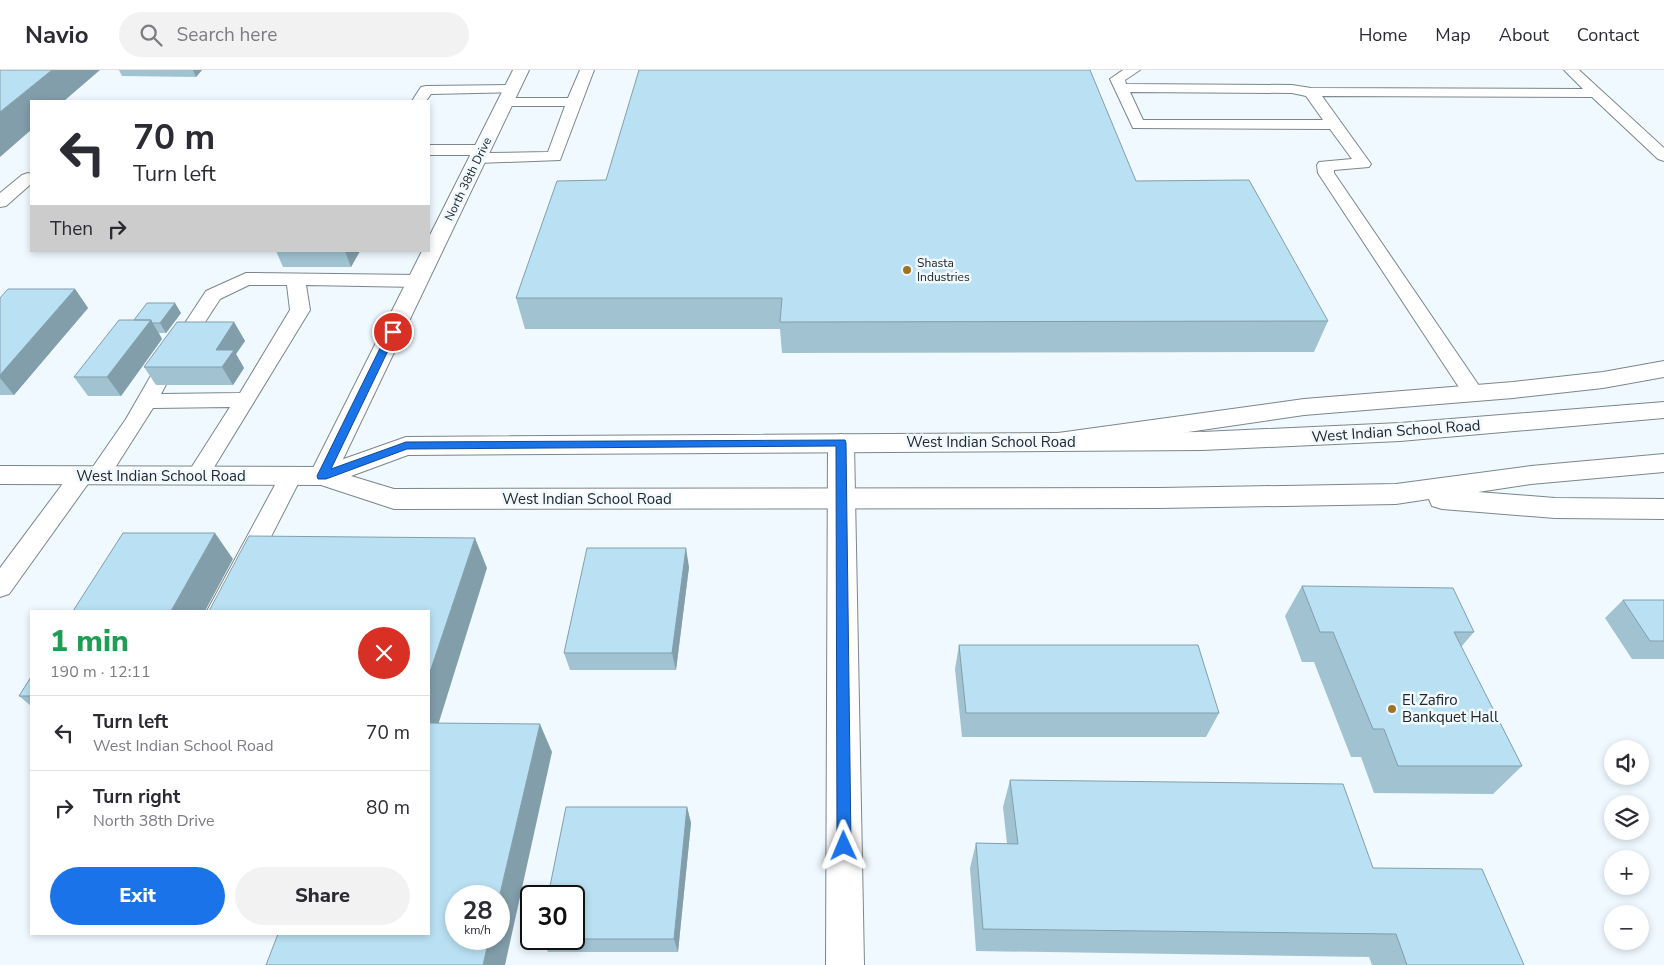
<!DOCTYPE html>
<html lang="en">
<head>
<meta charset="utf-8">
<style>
	:root { --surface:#fff; --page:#f2f2f3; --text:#2b2b33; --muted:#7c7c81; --line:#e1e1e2; --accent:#1a73e8 }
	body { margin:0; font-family:"Nunito Sans",sans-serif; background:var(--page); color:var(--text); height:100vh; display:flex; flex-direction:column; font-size:19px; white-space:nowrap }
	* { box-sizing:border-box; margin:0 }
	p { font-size:16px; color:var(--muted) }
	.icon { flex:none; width:28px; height:28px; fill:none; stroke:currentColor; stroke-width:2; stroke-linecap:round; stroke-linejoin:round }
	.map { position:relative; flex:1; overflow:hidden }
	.drawer { position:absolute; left:30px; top:540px; width:400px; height:325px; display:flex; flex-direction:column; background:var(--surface); border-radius:0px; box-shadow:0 2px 8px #0003 }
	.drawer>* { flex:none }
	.guide { position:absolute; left:30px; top:30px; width:400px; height:152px; border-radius:0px; box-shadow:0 2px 8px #0003; background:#fff; color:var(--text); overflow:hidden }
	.controls { position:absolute; left:1604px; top:670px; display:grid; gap:10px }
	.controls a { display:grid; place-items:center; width:45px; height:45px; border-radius:50%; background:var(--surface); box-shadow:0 2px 8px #0003; font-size:25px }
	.speed { position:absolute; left:445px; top:815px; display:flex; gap:10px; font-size:25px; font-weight:700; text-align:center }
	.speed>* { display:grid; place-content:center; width:65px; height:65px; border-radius:50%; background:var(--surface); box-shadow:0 2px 8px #0003; line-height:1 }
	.speed small { font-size:12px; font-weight:400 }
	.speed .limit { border:2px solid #111; border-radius:8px; background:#fff; color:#111 }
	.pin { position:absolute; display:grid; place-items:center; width:42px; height:42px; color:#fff; margin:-21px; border:2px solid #fff; border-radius:50%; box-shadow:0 1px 5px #0007 }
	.me { position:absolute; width:55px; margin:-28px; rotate:359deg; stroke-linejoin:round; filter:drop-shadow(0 0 4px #0008) }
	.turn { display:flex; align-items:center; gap:18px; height:105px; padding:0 20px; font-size:22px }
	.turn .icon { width:65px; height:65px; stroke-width:2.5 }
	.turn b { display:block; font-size:35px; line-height:42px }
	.then { display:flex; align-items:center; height:48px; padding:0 20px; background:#0003; gap:10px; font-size:19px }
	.round { display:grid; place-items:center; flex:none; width:52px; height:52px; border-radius:26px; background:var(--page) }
	.overview { display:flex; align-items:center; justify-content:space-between; height:85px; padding:0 20px }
	h1 { font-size:30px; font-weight:800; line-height:38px; color:#1e9e55 }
	.primary-button { display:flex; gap:10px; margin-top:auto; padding:10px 20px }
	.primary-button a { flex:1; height:58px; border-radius:30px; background:var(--accent); color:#fff; font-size:20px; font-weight:800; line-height:58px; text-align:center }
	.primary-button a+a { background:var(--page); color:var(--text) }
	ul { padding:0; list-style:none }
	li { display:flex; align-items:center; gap:15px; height:75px; padding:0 20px; border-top:1px solid var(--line) }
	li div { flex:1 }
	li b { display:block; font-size:19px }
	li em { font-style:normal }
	header { display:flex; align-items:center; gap:30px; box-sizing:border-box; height:70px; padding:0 25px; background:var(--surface); border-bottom:1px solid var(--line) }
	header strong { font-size:24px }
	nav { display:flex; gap:28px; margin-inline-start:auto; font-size:18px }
	.search { width:350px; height:45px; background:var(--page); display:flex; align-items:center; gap:12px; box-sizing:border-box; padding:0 18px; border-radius:28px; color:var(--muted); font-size:19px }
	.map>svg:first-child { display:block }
</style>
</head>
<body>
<header>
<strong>Navio</strong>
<div class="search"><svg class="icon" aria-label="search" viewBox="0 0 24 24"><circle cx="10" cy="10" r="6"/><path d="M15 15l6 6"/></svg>Search here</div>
<nav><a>Home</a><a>Map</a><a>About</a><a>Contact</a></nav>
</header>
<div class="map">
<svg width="1664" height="895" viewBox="0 0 1664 895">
	<rect width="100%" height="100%" fill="#eff9ff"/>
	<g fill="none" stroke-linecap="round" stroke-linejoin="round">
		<defs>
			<path id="service" d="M580 0H594L560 90 478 93 472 91 470 88 472 85H429V75H482L488 77 490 80 488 83 548 82 565 36H505L500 35 498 32 500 29 505 28H568Z
				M1123 0H1140L1125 10 1126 14 1292 15 1311 18 1583 19 1564 0H1579L1664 78V91L1658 89 1592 27 1322 26 1371 94 1369 97 1334 100V103L1484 323 1480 328 1473 330 1466 328 1318 103 1317 95 1319 92 1352 89 1330 59 1133 58 1110 9ZM1130 22 1292 23 1306 26 1323 50H1143Z
				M512 15 517 16 519 19 517 22 431 24 426 31H412L421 17 426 16Z
				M28 103 31 104V114L6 136 0 137V123L22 105Z
				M246 203 418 205 425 207 427 211 425 215 418 217 306 215 310 240 205 412 197 414 189 412 186 406 230 337 153 338 106 412 98 414 90 411 9 524 0 527V498L73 400 81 398 90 401 126 349 153 302 160 300 167 302 170 307 161 324 240 323 290 240 287 215H249L220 229 185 283 178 285 171 283 168 279 206 221Z
				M291 398 299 400 302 406 233 541H207L283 400Z"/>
			<path id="minor" d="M513 0H529L335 406 331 413 322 415 313 413 309 406 422 181H429V167Z
				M841 364 850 367 854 373 864 895H826L828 373 832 367Z"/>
			<path id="secondary" d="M1664 332V348L1400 371 1202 380 408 385 351 406 394 419 1160 418 1396 414 1531 396 1664 384V402L1531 414 1478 422 1555 428 1664 429V449L1555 448 1442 439 1432 436 1429 429 1396 434 1160 438 394 439 321 415 0 414V396L321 397 406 367 1202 362 1400 353Z"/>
			<path id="trunk" d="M1664 291V307L1603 318 1513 328 1304 345 1058 381 1049 378 1045 372 1049 366 1058 363 1304 329 1513 312 1603 302Z"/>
		</defs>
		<!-- service casing -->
		<use href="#service" stroke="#7c868a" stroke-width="2"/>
		<!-- minor casing -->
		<use href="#minor" stroke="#7c868a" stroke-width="2"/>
		<!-- secondary casing -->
		<use href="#secondary" stroke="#7c868a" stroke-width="2"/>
		<!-- trunk casing -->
		<use href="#trunk" stroke="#7c868a" stroke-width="2"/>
		<!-- service -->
		<use href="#service" fill="#fff" fill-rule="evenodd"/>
		<!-- minor -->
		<use href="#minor" fill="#fff" fill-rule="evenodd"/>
		<!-- secondary -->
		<use href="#secondary" fill="#fff" fill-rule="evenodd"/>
		<!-- trunk -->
		<use href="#trunk" fill="#fff" fill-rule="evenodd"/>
	</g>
	<!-- wall -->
	<path fill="#a0c2d1" d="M119 0H202L196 7 122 6Z
		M1136 111 1328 251 1314 282 782 283 780 259H525L516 228Z
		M276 181H360L351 197H283Z
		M75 219 88 238 14 325H0V228Z
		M181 243 166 263H159L162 269 121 326H88L74 307 134 250Z
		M234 252 245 271 236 284 244 298 233 315H156L144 297Z
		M689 497 676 600H570L564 583Z
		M1302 516 1474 562 1461 577 1522 696 1493 724 1374 723 1361 687H1351L1314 592H1302L1285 546Z
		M1623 530H1664V589H1632L1605 548Z
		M959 575 1219 643 1206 667H962L955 599Z
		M31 607V636L19 626Z
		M1010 710 1373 798 1524 895H1372L1369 887 976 881 970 798 976 773 1007 774 1003 737Z
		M687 737 691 753 678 882H548L540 869Z"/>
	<!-- shaded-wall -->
	<path fill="#829eaa" d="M52 0H100L64 31H31V60L0 87V42Z
		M193 0H202L196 7Z
		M345 181H360L351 197Z
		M75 219 88 238 14 325 0 308V305Z
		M175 233 181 243 166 263 160 253Z
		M151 250 162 269 121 326 107 307Z
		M234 252 245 271 236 284 244 298 233 315 222 297 216 280Z
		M215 463 233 489 205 541H171Z
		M475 468 487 498 430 681 429 679V605Z
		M686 478 689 497 676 600 672 583Z
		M540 654 552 682 505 895H483L489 869H499V828Z
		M687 737 691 753 678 882 674 869Z"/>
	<!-- building -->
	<path fill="#bae1f3" stroke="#829eaa" d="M0 0H52L0 42Z
		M639 0H1090L1136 111 1249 110 1328 251 780 252 782 228H516L557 111 606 110Z
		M8 219H75L0 305V228Z
		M147 233H175L160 253H152L151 250H134Z
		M119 250H151L107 307H74Z
		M177 252H234L216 280H234L222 297H144Z
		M123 463H215L171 541H73Z
		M249 466 475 468 429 605V541H209Z
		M587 478H686L672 583H564Z
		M1302 516 1453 518 1474 562H1454L1522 696H1398L1384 659H1373L1333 562H1320Z
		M1623 530H1664V571H1650Z
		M959 575H1198L1219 643H966Z
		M31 607V626H19Z
		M429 653 540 654 499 828V826H456V869H489L483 895H266L278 864H429Z
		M1010 710 1343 714 1373 798 1482 799 1524 895H1407L1396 864 983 859 976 773 1018 774Z
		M566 737H687L674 869H540H574V826H548Z"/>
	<!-- route -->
	<path fill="#1a73e8" stroke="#114b97" d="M393 259 397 262 331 399 406 372 845 370 846 373 851 776 849 781 844 783 839 781 837 776 836 376 407 379 326 409H318L317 406 388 262Z"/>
	<!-- markers -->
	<g fill="#9f7323" stroke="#eff9ff" stroke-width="2">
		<circle cx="907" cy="200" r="5"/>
		<circle cx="1392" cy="639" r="5"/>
	</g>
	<g text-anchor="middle" stroke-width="5" stroke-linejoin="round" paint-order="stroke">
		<!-- far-street labels -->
		<g font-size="12" fill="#232729" stroke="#eff9ff">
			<text transform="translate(468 109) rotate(-64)" y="4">North 38th Drive</text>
		</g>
		<!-- far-poi labels -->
		<g font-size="12" fill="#232729" stroke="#eff9ff" text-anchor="start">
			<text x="917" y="197">Shasta<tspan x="917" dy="14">Industries</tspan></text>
		</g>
		<!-- street labels -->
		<g font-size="15" fill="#232729" stroke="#eff9ff">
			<text transform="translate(1396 361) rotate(-4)" y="5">West Indian School Road</text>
			<text x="991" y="377">West Indian School Road</text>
			<text x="161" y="411">West Indian School Road</text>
			<text x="587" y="434">West Indian School Road</text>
		</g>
		<!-- poi labels -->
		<g font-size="15" fill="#232729" stroke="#eff9ff" text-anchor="start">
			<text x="1402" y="635">El Zafiro<tspan x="1402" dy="17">Bankquet Hall</tspan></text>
		</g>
	</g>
</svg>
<div class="controls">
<a><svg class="icon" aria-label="sound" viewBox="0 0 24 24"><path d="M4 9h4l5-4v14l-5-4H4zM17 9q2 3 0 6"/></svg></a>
<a><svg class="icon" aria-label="layers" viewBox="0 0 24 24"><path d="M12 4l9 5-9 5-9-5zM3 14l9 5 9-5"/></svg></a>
<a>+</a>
<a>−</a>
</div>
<div class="speed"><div>28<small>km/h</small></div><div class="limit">30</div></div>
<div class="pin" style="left:393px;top:262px;background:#d93025"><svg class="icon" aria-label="arrive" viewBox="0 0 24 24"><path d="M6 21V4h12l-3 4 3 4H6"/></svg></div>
<svg class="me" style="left:844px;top:776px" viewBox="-20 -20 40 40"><path d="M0-17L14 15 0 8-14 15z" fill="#1a73e8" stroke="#fff" stroke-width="4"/></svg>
<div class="guide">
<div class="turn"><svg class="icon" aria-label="left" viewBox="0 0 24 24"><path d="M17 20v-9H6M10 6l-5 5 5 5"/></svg><div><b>70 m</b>Turn left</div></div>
<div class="then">Then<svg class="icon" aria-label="right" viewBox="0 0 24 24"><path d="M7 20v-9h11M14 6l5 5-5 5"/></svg></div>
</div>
<section class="drawer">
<div class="overview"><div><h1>1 min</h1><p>190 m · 12:11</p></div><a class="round" style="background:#d93025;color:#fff"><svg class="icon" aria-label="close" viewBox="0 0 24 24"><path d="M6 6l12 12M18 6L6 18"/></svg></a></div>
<ul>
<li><svg class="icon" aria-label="left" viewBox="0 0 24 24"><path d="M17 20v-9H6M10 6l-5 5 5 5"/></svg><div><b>Turn left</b><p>West Indian School Road</p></div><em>70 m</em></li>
<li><svg class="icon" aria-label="right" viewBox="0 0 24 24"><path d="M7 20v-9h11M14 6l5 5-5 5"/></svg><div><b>Turn right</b><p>North 38th Drive</p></div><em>80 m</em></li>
</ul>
<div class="primary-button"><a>Exit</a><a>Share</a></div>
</section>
</div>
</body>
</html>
